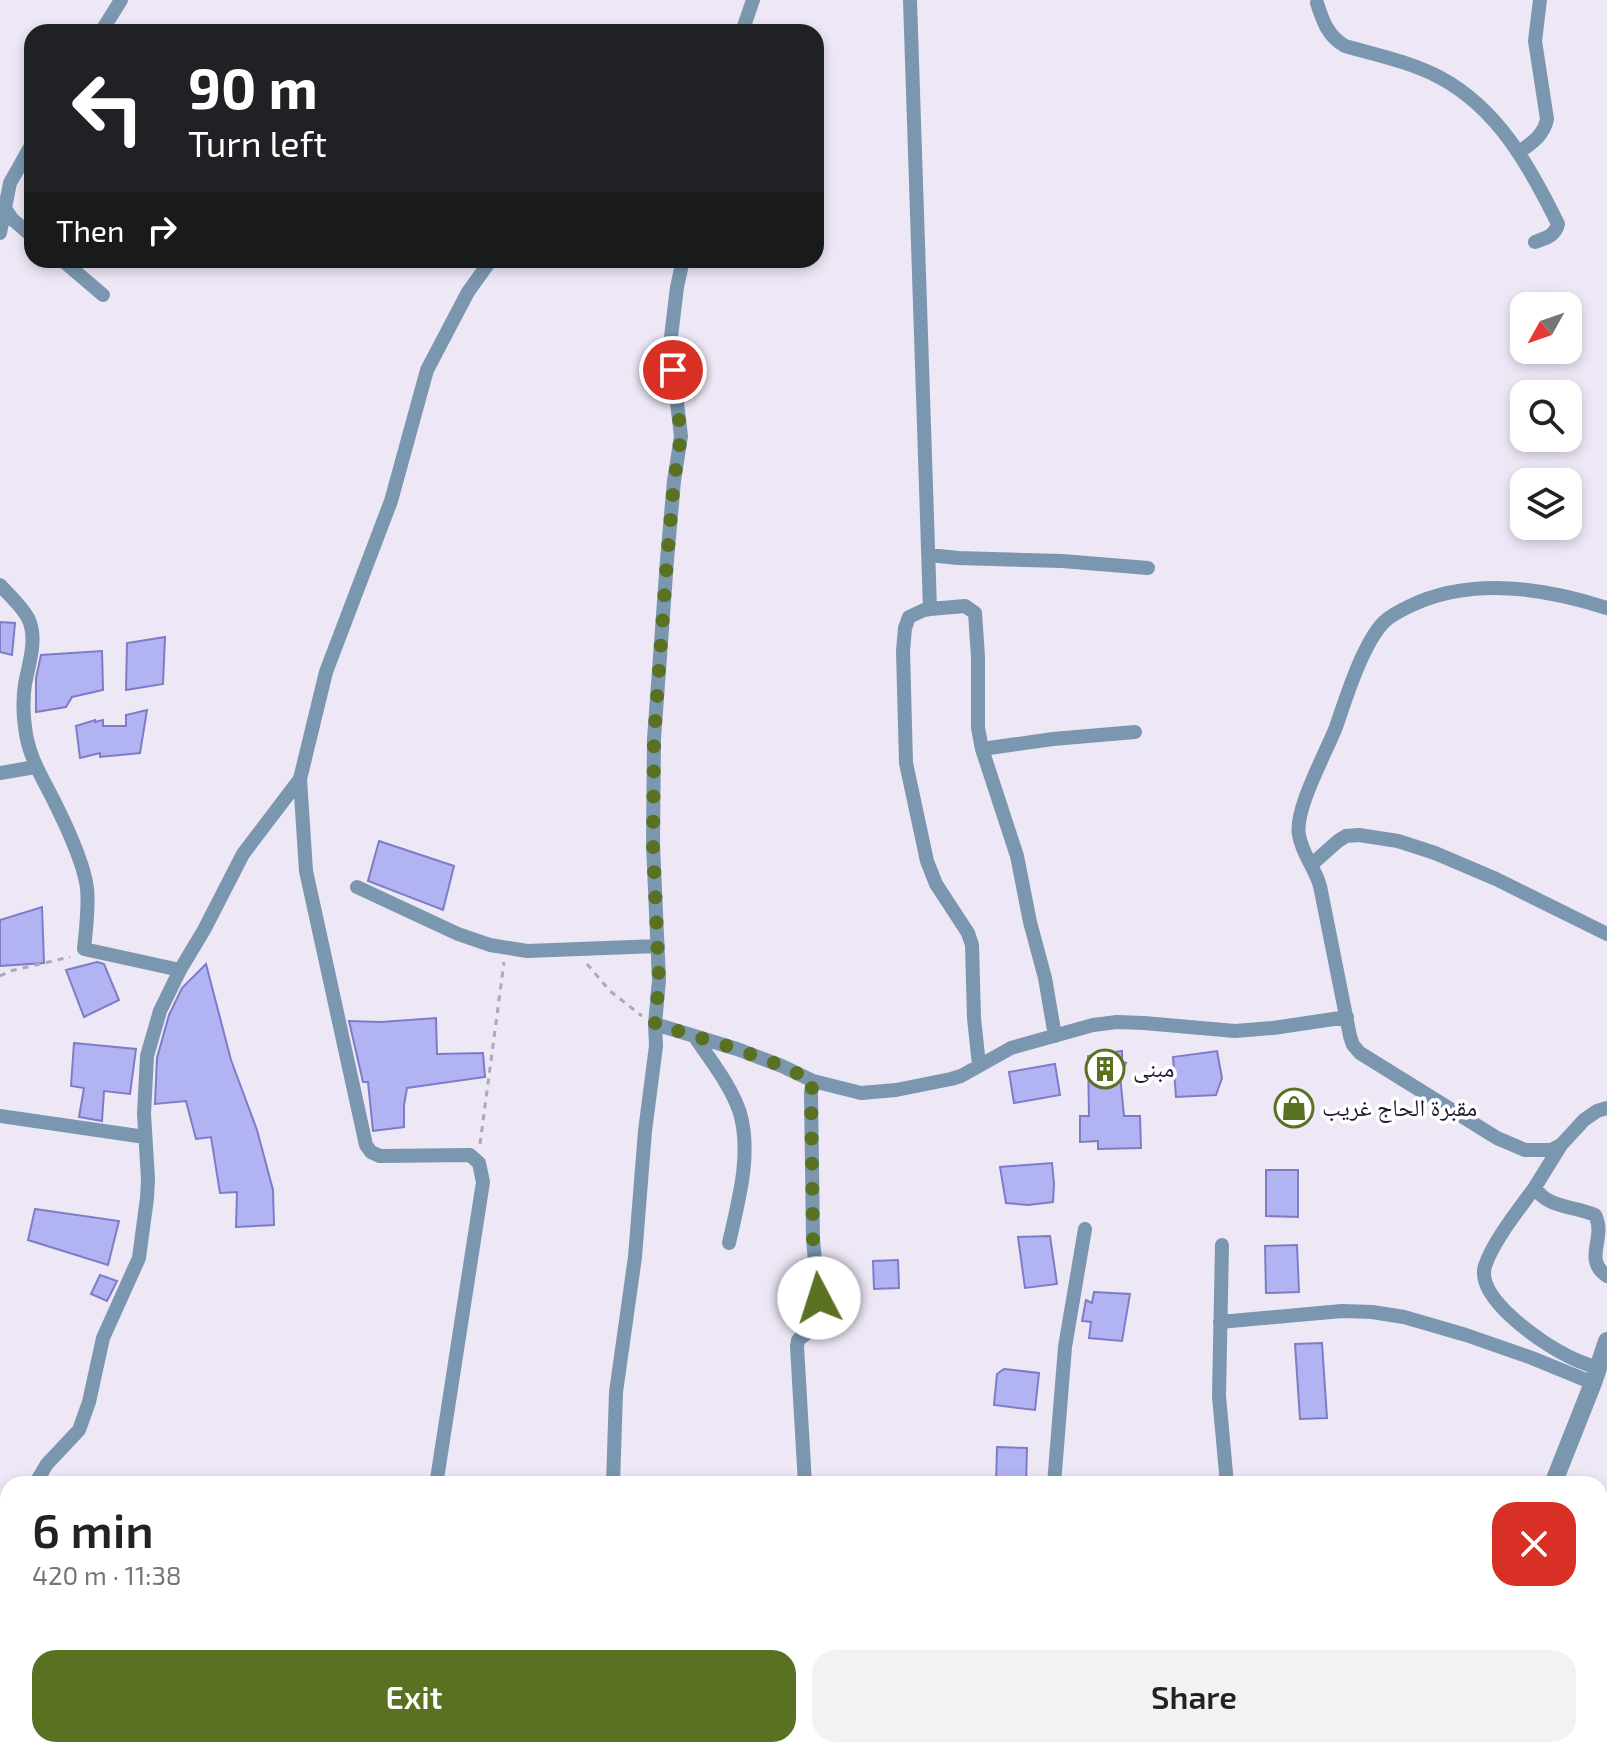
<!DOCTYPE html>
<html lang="en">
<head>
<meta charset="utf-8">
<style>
	:root { --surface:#fff; --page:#f2f2f2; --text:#222; --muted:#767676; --accent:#5a7121 }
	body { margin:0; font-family:"Exo 2","Noto Naskh Arabic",sans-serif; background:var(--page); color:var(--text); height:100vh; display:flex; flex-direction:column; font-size:30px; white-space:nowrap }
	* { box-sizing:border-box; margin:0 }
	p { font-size:26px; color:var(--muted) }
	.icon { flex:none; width:44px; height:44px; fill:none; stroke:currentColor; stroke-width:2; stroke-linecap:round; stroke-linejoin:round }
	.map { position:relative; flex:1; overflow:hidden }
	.sheet { position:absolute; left:0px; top:1476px; width:1608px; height:282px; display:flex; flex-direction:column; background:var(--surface); border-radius:24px 24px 0 0; box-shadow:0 4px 12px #0003 }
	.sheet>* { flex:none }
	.hud { position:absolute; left:24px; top:24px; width:800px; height:244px; border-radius:24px; box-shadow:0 4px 12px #0003; background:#202124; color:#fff; overflow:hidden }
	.needle { width:52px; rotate:230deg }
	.buttons { position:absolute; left:1510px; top:292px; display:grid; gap:16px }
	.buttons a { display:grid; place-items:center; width:72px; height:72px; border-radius:16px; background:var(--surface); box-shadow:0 4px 12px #0003; font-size:40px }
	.pin { position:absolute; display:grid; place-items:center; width:68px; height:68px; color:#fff; margin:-34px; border:4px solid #fff; border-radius:50%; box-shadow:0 2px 8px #0007 }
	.me { position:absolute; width:88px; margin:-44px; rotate:355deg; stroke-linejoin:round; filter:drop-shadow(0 0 6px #0008) }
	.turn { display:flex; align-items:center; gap:28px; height:168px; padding:0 32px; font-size:36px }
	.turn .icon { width:104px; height:104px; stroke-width:2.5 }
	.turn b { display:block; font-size:56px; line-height:68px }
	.then { display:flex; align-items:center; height:76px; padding:0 32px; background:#0003; gap:16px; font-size:30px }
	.round { display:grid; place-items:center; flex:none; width:84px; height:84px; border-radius:24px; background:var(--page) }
	.headline { display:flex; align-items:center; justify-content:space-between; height:136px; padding:0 32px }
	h1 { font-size:48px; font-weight:600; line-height:60px }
	.primary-button { display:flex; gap:16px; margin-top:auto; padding:16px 32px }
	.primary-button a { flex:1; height:92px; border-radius:24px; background:var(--accent); color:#fff; font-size:32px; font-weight:600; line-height:92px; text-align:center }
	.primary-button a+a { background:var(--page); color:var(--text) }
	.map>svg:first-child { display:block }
</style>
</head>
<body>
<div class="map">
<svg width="1607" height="1757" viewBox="0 0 1607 1757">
	<rect width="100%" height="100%" fill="#ede7f6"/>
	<!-- building -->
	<path fill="#b2b3f2" stroke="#7e7cc5" stroke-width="2" d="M0 622 15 623 12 655 0 652Z
		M165 637 163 684 126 690 127 643Z
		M102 651 103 690 72 697 66 707 36 712V678L41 655Z
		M147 710 140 753 100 757V753L80 758 76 726 95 720V722L103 720V726H126V715Z
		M379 841 454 866 443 910 368 881Z
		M42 907 44 963 0 966V920Z
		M97 962 104 964 119 1000 84 1017 66 970Z
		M206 964 231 1060 257 1130 273 1190 274 1225 236 1227 237 1192 220 1193 211 1137 196 1139 186 1101 155 1104 157 1058 169 1015 182 988Z
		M436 1018 437 1054 483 1053 485 1077 407 1088 404 1105V1127L373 1131 368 1082H363L349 1021 381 1022Z
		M74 1043 136 1049 130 1094 104 1091 102 1121 79 1117 84 1088 71 1086Z
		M1122 1051V1062L1126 1063 1120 1075 1124 1116H1140L1141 1148 1098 1149V1141L1080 1142V1116H1089L1088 1056Z
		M1217 1051 1222 1078 1216 1095 1176 1097 1173 1057Z
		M1055 1064 1060 1095 1014 1103 1009 1072Z
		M1052 1163 1054 1184 1053 1202 1028 1205 1006 1203 1000 1167Z
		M1266 1170H1298V1217L1266 1216Z
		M35 1209 119 1221 108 1265 28 1240Z
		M1050 1236 1057 1284 1025 1288 1018 1237Z
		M1297 1245 1299 1292 1266 1293 1265 1246Z
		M898 1260 899 1288 874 1289 873 1261Z
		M100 1275 117 1281 107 1301 91 1294Z
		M1094 1292 1130 1294 1122 1341 1089 1338 1091 1322 1082 1321 1086 1300 1092 1303Z
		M1322 1343 1327 1418 1300 1419 1295 1344Z
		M1004 1369 1039 1373 1035 1410 994 1405 997 1374Z
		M997 1447 1027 1448 1026 1484H996Z"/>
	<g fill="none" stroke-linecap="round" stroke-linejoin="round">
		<!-- path -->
		<path stroke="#afa7ba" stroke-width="3" stroke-dasharray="6 6" stroke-linecap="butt" d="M587 964 610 991 642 1016
			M0 976 10 971 70 957
			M480 1144 504 962
			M0 1658 8 1654
			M1487 1750 1498 1757"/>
		<!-- minor -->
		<path stroke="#7a97af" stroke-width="14" d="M910 0 930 609 924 610 909 617 905 628 903 651 906 763 927 861 936 884 968 933 972 945 974 1018 979 1065
			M1317 3C1323 22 1328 36 1345 46 1377 55 1410 62 1439 77 1498 108 1530 167 1558 224 1555 236 1546 238 1535 242
			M101 32 121 0
			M742 32 753 0
			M1519 152C1532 143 1544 135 1547 119L1535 41 1540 0
			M4 207 12 219 32 236
			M0 233 10 183 32 144
			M62 260 103 295
			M929 555 958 558 1062 561 1148 568
			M0 585C9 595 21 605 28 618 38 638 29 663 25 684 23 698 23 713 25 727 28 756 42 777 54 801 65 823 84 864 87 888 89 908 86 929 84 949L180 970 204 930 243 854 300 779
			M1607 608C1545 588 1472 576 1410 606 1402 610 1391 615 1384 622 1363 643 1346 698 1336 727 1326 753 1294 810 1299 835 1302 854 1315 868 1320 886L1350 1036 1353 1045 1360 1053 1497 1138 1525 1150H1551L1561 1145 1584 1120 1597 1111 1607 1108
			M930 609 965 606 975 613 978 657V728L982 749 1017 856 1030 922 1045 978 1055 1036
			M982 749 1053 739 1135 732
			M0 773 35 767
			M1311 865 1338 841 1346 836 1359 835 1398 841 1435 853 1496 879 1607 934
			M357 887 458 934 490 945 527 951 658 946
			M655 1024 737 1049 782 1066 813 1081 861 1093 896 1090 951 1079 961 1076 1011 1048 1093 1025 1117 1022 1144 1023 1235 1031 1273 1028 1347 1017
			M695 1037C710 1060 731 1085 740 1113 752 1155 738 1202 729 1243
			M0 1116 145 1137
			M1561 1145 1535 1187C1545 1208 1576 1206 1595 1215 1607 1238 1582 1259 1607 1276
			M1535 1187C1520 1208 1493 1241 1485 1266 1475 1297 1540 1342 1564 1354 1574 1360 1587 1364 1598 1369
			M1222 1245 1219 1396 1227 1484
			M1220 1322 1342 1311 1372 1312 1404 1317 1466 1335 1532 1358 1593 1383
			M35 1484 47 1464 79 1430 89 1402 103 1338 139 1258 147 1198 148 1179 144 1114 147 1056 160 1011 180 970
			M439 1484 437 1479 483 1182 479 1163 470 1155 380 1156 371 1152 366 1145 306 871 300 779 326 672 391 501 427 370 468 292 491 260
			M613 1484 616 1392 635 1257 645 1131 656 1046 655 1024 659 980 653 845 654 739 667 560 674 481 681 436 670 345 677 287 683 260
			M805 1484 797 1346 798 1340 817 1325 819 1307 813 1239 811 1093 813 1081
			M1054 1484 1065 1347 1085 1229
			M1600 1506 1607 1509
			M1601 1669 1607 1652
			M1224 1750V1757
			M1307 1750V1757
			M594 1757 597 1750"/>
		<!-- tertiary -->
		<path stroke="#7a97af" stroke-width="18" d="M1553 1484 1593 1383 1607 1341
			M615 1757 630 1750"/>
	</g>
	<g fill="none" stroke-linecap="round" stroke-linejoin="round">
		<!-- route -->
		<path stroke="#5a7121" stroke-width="14" stroke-dasharray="0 25.2" d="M673 370 681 436 674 481 667 560 654 739 653 845 659 980 655 1024 737 1049 782 1066 813 1081 811 1093 813 1239 819 1298"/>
	</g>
	<!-- icons -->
	<defs>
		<symbol id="building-ring" viewBox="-11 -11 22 22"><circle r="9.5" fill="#fff" stroke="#5a7121" stroke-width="1.5"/><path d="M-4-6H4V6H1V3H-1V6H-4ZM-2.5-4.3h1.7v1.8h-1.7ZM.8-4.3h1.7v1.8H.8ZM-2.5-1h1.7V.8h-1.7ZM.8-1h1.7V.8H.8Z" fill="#5a7121"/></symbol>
		<symbol id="shop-ring" viewBox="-11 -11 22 22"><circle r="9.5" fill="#fff" stroke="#5a7121" stroke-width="1.5"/><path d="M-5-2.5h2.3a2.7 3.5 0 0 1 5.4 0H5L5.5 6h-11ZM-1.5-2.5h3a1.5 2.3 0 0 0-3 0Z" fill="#5a7121"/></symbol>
	</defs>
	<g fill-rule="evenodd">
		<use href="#building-ring" x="1083" y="1047" width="44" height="44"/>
		<use href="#shop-ring" x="1272" y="1086" width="44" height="44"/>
	</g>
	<g text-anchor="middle" stroke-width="7" stroke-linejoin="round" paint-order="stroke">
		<!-- poi labels -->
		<g font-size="24" fill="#251834" stroke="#fff" text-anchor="start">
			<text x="1133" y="1077">مبنى</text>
			<text x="1322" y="1116">مقبرة الحاج غريب</text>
		</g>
	</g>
</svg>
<div class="buttons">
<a><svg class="needle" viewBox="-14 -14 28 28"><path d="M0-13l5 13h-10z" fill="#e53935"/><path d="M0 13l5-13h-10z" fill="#767676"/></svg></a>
<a><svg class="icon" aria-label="search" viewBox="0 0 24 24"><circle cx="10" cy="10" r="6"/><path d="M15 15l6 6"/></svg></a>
<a><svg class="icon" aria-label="layers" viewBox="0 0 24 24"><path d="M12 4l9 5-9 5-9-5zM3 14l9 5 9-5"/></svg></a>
</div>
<div class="pin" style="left:673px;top:370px;background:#d93025"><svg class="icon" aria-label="arrive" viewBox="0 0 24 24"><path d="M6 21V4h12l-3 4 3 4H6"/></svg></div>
<svg class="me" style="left:819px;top:1298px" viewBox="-20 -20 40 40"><circle r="19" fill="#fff"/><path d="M0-13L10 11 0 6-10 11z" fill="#5a7121"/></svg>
<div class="hud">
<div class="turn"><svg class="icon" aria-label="left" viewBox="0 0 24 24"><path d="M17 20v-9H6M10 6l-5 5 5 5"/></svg><div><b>90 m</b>Turn left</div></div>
<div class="then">Then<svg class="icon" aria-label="right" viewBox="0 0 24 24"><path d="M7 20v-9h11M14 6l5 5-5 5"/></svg></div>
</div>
<section class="sheet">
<div class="headline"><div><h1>6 min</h1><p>420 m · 11:38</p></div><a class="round" style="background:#d93025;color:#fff"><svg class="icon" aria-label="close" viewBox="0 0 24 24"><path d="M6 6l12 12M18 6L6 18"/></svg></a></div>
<div class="primary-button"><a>Exit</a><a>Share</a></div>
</section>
</div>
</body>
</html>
